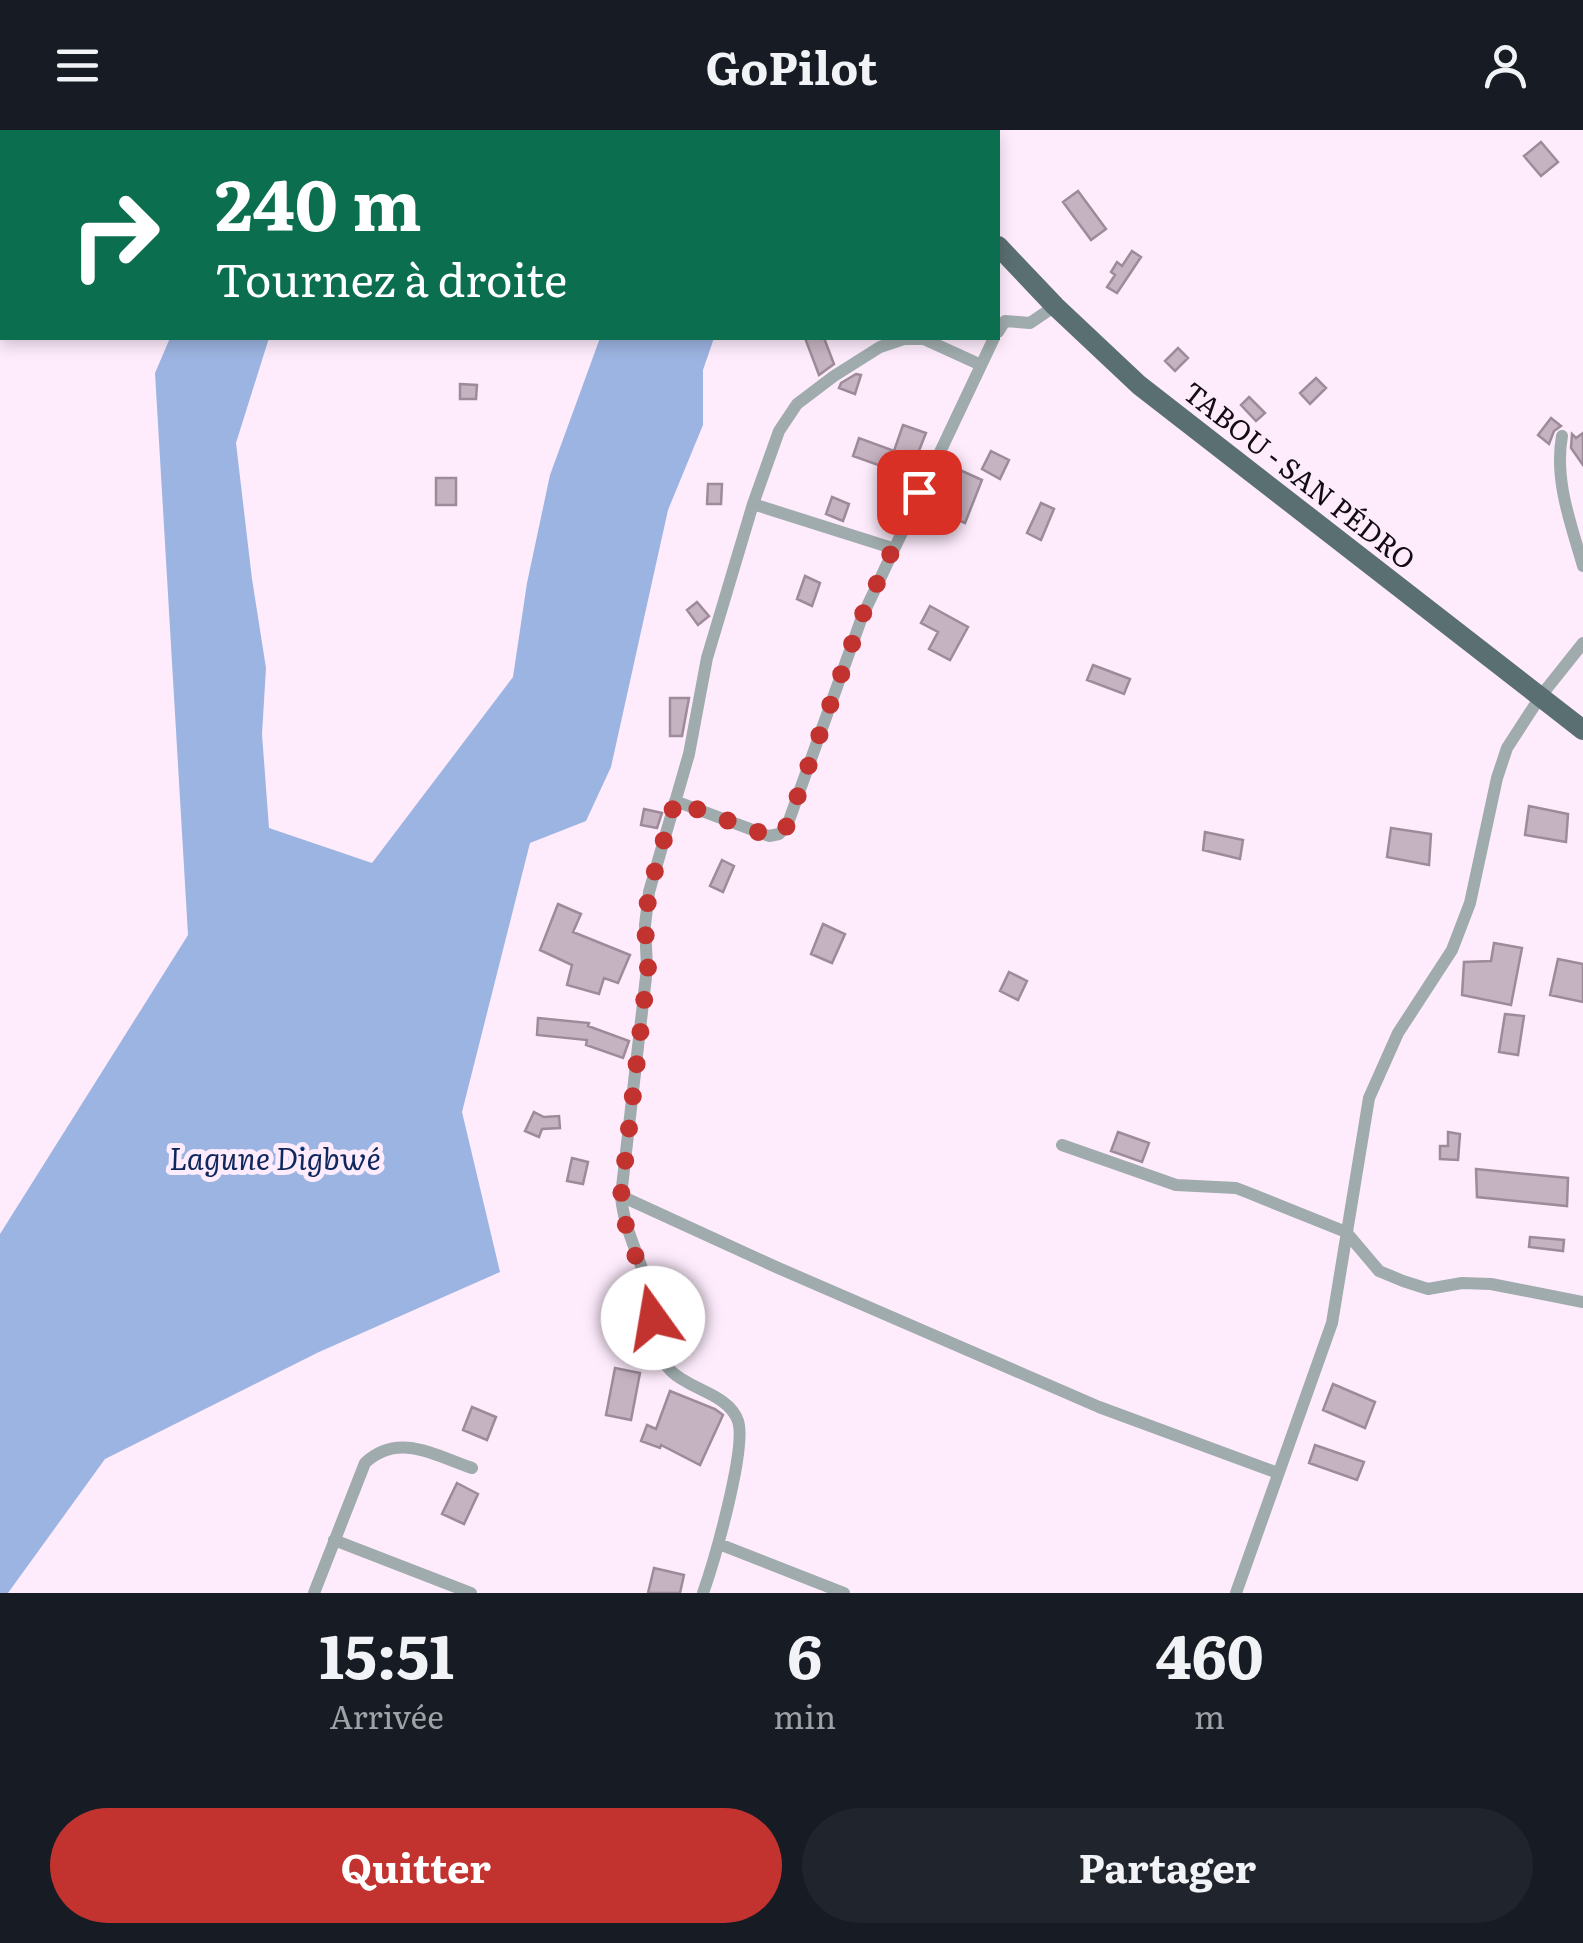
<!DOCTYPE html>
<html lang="fr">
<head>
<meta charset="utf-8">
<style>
	:root { --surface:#171b24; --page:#20242c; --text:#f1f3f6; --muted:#9ea1a6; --accent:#c23330 }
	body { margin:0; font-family:Literata,serif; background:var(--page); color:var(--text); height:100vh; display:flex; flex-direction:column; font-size:38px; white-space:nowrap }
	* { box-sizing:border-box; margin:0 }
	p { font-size:32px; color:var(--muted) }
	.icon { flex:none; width:55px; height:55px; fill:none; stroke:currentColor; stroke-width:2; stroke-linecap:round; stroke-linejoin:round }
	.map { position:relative; height:1463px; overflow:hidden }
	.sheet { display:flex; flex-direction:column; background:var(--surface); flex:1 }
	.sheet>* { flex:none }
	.top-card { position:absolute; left:0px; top:0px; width:1000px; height:210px; box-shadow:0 5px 15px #0003; background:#0b6e4f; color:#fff; overflow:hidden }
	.pin { position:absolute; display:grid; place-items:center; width:85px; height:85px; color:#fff; margin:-42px; border-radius:20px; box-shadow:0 5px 15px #0006 }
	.me { position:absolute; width:110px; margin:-55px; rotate:347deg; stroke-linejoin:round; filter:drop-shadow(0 0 8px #0008) }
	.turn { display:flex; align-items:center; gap:35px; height:210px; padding:0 50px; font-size:45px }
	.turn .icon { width:130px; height:130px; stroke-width:2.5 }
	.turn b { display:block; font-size:70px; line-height:85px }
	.eta { display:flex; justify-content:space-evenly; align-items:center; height:170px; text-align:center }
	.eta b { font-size:60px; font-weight:700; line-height:70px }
	.primary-button { display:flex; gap:20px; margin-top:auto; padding:20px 50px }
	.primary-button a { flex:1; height:115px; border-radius:60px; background:var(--accent); color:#fff; font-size:40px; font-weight:700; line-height:115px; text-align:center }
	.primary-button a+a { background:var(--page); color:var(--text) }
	header { display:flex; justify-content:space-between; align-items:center; height:130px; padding:0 50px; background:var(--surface); font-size:45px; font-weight:700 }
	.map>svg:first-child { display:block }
</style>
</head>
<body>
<header><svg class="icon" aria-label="menu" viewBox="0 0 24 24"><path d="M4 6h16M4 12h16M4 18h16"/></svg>GoPilot<svg class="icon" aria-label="person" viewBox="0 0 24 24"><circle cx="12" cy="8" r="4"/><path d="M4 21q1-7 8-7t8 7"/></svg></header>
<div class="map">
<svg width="1583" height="1463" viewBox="0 0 1583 1463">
	<rect width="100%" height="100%" fill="#feecfd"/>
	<!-- water -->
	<path fill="#9cb4e1" d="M170 208H269L236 313 252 449 266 538 262 604 269 698 372 733 513 547 527 453 550 345 600 208H714L703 240V295L668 380 611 637 586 691 530 713 462 982 500 1142 319 1222 105 1329 8 1463H0V1104L188 805 155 243Z"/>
	<!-- building -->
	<path fill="#c6b3c1" stroke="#9d8b99" stroke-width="2.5" d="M1541 12 1558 32 1541 46 1524 26Z
		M1078 61 1106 99 1091 110 1063 72Z
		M1132 121 1141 127 1117 163 1107 157 1115 145 1111 142 1117 132 1122 136Z
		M805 208H824L834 234 819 245Z
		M1178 218 1188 228 1175 241 1165 231Z
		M856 244 861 245 855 264 839 258 841 253Z
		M1316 248 1326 258 1310 274 1300 263Z
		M460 254 477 255 476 269H460Z
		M1249 267 1265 283 1256 291 1241 275Z
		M1551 288 1561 296 1554 301 1549 314 1538 305Z
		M903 295 926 303 909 346 853 326 859 308 894 321Z
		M1583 303V335L1571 318 1572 304 1576 308Z
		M991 321 1009 330 1000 349 982 339Z
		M951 336 982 350 965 393 933 379Z
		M436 348H456V375H436Z
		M708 354H722L721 374H707Z
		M832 367 849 374 843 391 826 384Z
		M1041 373 1054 379 1041 410 1027 403Z
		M805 446 820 453 812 476 797 469Z
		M697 472 709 486 698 495 687 480Z
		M930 476 968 497 950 530 929 519 938 502 921 493Z
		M1093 535 1130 549 1124 564 1087 550Z
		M670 568H689L682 606H670Z
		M1529 676 1568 684 1566 712 1525 705Z
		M644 679 662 683 657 698 641 695Z
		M1391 698 1431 704 1429 735 1387 727Z
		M1205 702 1243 710 1240 729 1203 720Z
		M722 730 734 736 723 762 710 756Z
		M558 774 581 784 573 802 630 825 618 853 604 848 599 864 567 855 572 835 540 820Z
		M823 794 845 804 832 833 811 824Z
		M1494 813 1522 818 1511 875 1462 865 1464 832 1491 831Z
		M1558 829 1583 834V872L1550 865Z
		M1009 842 1027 851 1018 870 1000 861Z
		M1505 884 1524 886 1518 925 1499 922Z
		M538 888 589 893 588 896 629 911 623 928 586 915 587 910 537 905Z
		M534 982 544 987 559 986 560 998 542 999 539 1007 525 1001Z
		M1118 1002 1149 1013 1142 1032 1111 1021Z
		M1448 1002 1460 1004 1458 1030 1440 1029V1016H1448Z
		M572 1028 588 1032 583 1054 567 1051Z
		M1476 1039 1568 1048 1567 1076 1477 1067Z
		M1530 1107 1564 1110 1563 1121 1529 1117Z
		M615 1238 640 1243 631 1290 606 1285Z
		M1333 1254 1375 1272 1365 1298 1323 1280Z
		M670 1261 715 1279 723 1285 700 1335 661 1315 660 1318 641 1311 647 1295 656 1299Z
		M472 1277 496 1287 487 1310 463 1300Z
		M1315 1315 1364 1332 1357 1350 1309 1333Z
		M457 1353 478 1364 464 1394 442 1384Z
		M654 1438 684 1445 680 1463H648Z"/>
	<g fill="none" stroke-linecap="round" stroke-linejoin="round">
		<!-- street -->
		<path stroke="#9fabac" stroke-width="12" d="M563 2 565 0
			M998 202 1005 191 1030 193 1055 176
			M1562 306C1554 350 1571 394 1583 436
			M753 374 892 418
			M675 671 769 706 779 704 787 696 862 487 994 208
			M1062 1015 1176 1055 1236 1058 1249 1063 1346 1102 1379 1141 1403 1151 1428 1159 1462 1153 1491 1154 1583 1172
			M621 1066 776 1137 1099 1277 1278 1343
			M334 1410 471 1463
			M719 1414 844 1463
			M314 1463 365 1333C398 1302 434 1325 472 1338
			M703 1463C714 1432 747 1318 738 1291 729 1264 690 1260 671 1241 651 1221 655 1187 649 1161 641 1128 624 1101 621 1066L647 838 645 795 649 762 689 624 707 528 753 374 779 301 797 274 834 246 880 217 904 209H924L981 235
			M1236 1463 1332 1193 1369 968 1398 903 1452 820 1470 773 1497 648 1507 618 1540 567 1583 513"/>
		<!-- primary -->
		<path stroke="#5a6f71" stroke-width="20" d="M904 0 906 2
			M998 116 1055 176 1139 255 1583 600"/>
	</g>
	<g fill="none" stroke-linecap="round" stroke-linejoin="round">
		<!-- route -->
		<path stroke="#c23330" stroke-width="18" stroke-dasharray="0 32.4" d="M653 1188C647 1145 624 1109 621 1066L648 838 645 796 649 762 675 671 769 706 779 704 787 696 862 486 919 362"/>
	</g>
	<g text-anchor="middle" stroke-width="10" stroke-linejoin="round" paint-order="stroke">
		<!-- street labels -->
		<g font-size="28" fill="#130d13" stroke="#feecfd">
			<text transform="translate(1299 346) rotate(38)" y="10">TABOU - SAN PÉDRO</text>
		</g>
		<!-- water labels -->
		<g font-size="30" font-style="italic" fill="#0e275c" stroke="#feecfd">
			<text x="275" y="1040">Lagune Digbwé</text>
		</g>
	</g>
</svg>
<div class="pin" style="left:919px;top:362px;background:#d93025"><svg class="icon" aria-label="arrive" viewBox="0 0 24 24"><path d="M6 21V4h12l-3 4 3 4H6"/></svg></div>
<svg class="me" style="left:653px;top:1188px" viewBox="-20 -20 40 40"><circle r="19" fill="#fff"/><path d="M0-13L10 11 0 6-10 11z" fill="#c23330"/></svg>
<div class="top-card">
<div class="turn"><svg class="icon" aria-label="right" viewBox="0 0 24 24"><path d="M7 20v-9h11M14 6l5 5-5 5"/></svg><div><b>240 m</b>Tournez à droite</div></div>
</div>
</div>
<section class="sheet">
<div class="eta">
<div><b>15:51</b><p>Arrivée</p></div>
<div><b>6</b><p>min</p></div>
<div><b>460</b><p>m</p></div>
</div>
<div class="primary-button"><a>Quitter</a><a>Partager</a></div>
</section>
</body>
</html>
